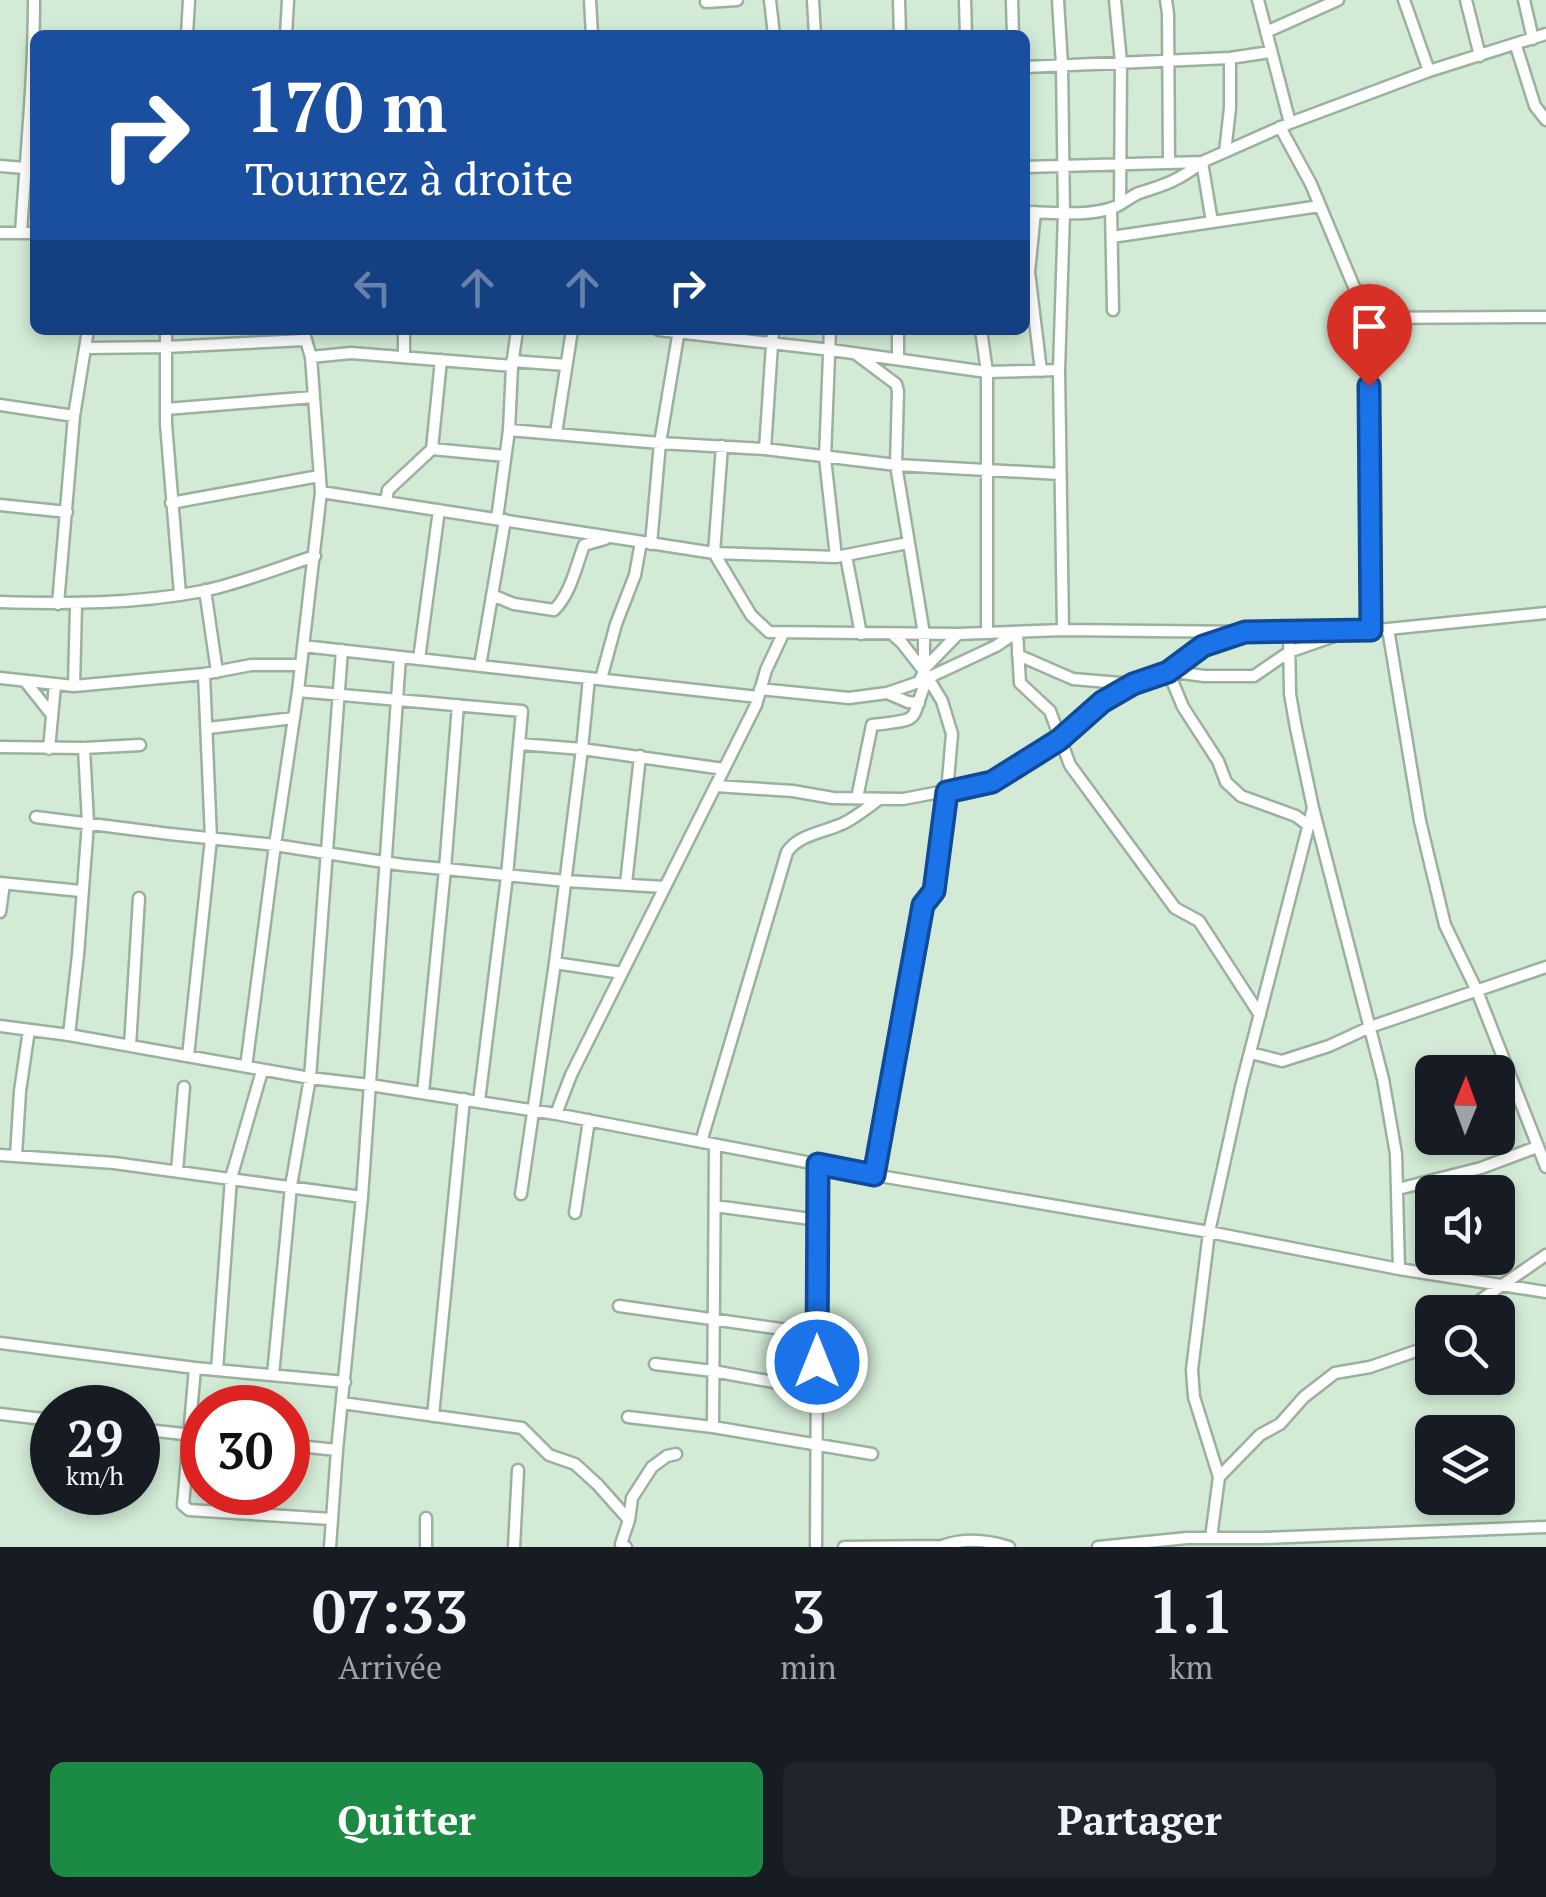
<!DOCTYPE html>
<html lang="fr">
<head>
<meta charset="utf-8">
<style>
	:root { --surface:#171b24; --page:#20242c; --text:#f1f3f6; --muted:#9ea1a6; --accent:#1b8b43 }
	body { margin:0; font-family:"PT Serif",serif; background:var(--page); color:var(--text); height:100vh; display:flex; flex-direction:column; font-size:38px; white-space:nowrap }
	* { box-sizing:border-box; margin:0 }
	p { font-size:32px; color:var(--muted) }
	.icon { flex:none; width:55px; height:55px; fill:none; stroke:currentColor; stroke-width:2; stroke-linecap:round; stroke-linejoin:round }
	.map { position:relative; height:1547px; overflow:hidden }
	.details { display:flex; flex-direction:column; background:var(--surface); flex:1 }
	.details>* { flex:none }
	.hud { position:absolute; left:30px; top:30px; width:1000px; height:305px; border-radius:15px; box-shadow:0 5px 15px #0003; background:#1a4fa0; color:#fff; overflow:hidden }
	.needle { width:65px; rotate:1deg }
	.controls { position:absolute; left:1415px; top:1055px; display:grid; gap:20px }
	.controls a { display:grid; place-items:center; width:100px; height:100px; border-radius:15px; background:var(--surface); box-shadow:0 5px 15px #0003; font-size:50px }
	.speed { position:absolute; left:30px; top:1385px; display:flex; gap:20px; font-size:50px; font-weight:700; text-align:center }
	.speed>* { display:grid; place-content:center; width:130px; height:130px; border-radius:50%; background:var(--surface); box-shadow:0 5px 15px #0003; line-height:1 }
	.speed small { font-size:25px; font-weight:400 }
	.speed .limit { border:15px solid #d22; background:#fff; color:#111 }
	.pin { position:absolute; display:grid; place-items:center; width:85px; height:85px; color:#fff; margin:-102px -42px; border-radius:50% 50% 50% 0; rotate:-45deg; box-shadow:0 0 10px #0007 }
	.pin .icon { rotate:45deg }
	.me { position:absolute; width:110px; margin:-55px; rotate:0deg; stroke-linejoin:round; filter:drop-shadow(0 0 8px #0008) }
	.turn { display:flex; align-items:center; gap:35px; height:210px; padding:0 50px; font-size:45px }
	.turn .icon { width:130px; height:130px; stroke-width:2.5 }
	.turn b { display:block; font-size:70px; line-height:85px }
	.lanes { display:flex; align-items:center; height:95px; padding:0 50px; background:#0003; justify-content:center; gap:50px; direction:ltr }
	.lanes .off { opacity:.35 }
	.eta { display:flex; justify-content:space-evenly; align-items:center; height:170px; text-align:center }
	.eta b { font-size:60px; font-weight:800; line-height:70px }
	.cta { display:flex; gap:20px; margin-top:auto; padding:20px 50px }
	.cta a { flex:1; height:115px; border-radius:15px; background:var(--accent); color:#fff; font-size:40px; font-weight:800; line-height:115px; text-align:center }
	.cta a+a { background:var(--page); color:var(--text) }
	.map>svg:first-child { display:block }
</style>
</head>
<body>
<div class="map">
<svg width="1546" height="1547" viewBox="0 0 1546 1547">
	<rect width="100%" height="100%" fill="#d2ead6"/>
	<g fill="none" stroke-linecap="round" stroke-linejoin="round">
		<defs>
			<path id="minor" d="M590 0 592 35
				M770 0 774 35
				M813 0 815 35
				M899 0 900 35
				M965 0 966 35
				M1012 0 1013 35
				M1058 0 1062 65 1064 213 1059 370 1063 630
				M1115 0 1121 62 1120 204
				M1166 0 1168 14 1169 163
				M1258 0 1290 123
				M1404 0 1429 71
				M1466 0 1480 56
				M1524 0 1533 39
				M706 2 737 0
				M1266 32 1338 0
				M187 35 189 0
				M286 35 288 0
				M1516 46 1535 106 1546 120
				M1025 67 1230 58 1270 52
				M1280 127 1311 184 1367 318 1371 629
				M1225 152 1230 108V58
				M0 166 25 168
				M1025 167 1202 162 1290 123 1429 71 1546 34
				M1111 208 1113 310
				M1025 212C1053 212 1084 217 1112 208 1122 205 1129 197 1139 193 1165 185 1180 180 1202 162L1212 222
				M1035 212 1029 272 1041 371
				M0 233H35
				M21 233C26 155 34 78 34 0
				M1112 237 1320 206
				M1367 318 1546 317
				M166 330V424L180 594
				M659 330 831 350 987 372 1059 370
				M830 330 825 458 836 557
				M981 330 987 372V633
				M86 348 166 347 304 340
				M856 354 896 384 898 391 896 465 924 634V671
				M311 357 351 353 512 366
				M404 357V330
				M898 359V330
				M512 361 566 365
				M0 405 74 416
				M166 409 314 397
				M509 430 660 443 765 449 896 465 1060 474
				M556 433 572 330
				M722 446 714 553 751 615 769 632 958 634 1063 630 1245 632 1388 629 1546 613
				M432 449 505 456
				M765 449 773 330
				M321 492 714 553 836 557 908 543
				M386 501 388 490 432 449 441 360
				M171 503 319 476
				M0 505 67 512
				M497 519 509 430 512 366 517 330
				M651 544 660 443 679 330
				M846 556 861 634
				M205 590 217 672
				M492 595 514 604 554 610C570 595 576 567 584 545L605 539
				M0 602C68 604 136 604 203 591 241 583 278 568 315 556
				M58 604 74 416 88 330
				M1388 629 1420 821 1445 925 1477 991 1546 1167
				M1289 631 1290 694 1296 728 1313 808 1383 1079 1396 1154 1399 1269
				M892 634 902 643 923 670
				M303 646 758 697
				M1018 655 1073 679 1132 684
				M419 659 439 510
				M480 666 505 520
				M1168 671 1183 707 1218 761 1226 782 1241 796 1296 816 1308 825
				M1168 671 1204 676H1254L1289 652 1340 634
				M0 678 74 686 204 674 251 665H301
				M589 678 582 749 724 769
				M601 679 616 624 635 575 641 542
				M25 681 52 715
				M919 682 996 646 1017 632 1020 683 1050 711 1070 765 1175 908 1199 921 1260 1015
				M74 686 76 605
				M760 689 849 698 887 693 919 682 926 667 958 634
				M298 691 522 711 507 876 479 1101
				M887 693 908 702 919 703
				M208 728 294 718
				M520 744 582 749 555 963 521 1194
				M0 747 84 748 140 745
				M49 749 55 685
				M716 786 793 791 833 798 903 799 992 782 1039 754 1070 731 1102 702 1133 684 1168 671 1203 646 1234 636
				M857 798 872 725C928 719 907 721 928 678
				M36 817 170 834 275 845 403 865 445 869 458 705
				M0 883 81 891
				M626 884 640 756
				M0 912 4 884
				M555 963 622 973
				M0 1026 69 1035 310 1078 370 1085 556 1114 874 1175 1209 1232 1399 1269 1546 1292
				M69 1035 78 955 88 823 84 748
				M130 1046 139 898
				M1251 1053 1282 1061 1329 1046 1370 1027 1546 967
				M188 1056 211 839 204 674
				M246 1067 275 845 298 691 321 492 311 357 303 330
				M423 1093 445 869 566 881 664 887
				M556 1114 571 1075 756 705 766 670 783 634
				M701 1142 787 852C799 834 826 832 844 823 856 817 867 808 878 800
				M0 1155 114 1163 362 1197
				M16 1156 20 1091 29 1030
				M177 1171 184 1087
				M874 1175 923 905 934 891 947 792 952 734 942 701 928 678
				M1398 1189 1481 1168 1537 1147
				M715 1206 818 1220
				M575 1213 589 1120
				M619 1306 817 1334
				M1463 1312 1546 1255
				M0 1343 195 1368 345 1382
				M655 1364 713 1371 817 1390
				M195 1368 183 1505 189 1510 331 1519
				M217 1370 231 1178 262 1071
				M273 1375 291 1186 310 1078 342 650
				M342 1403 522 1428 549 1455 575 1464 598 1485 629 1520
				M0 1414 52 1420
				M433 1416 464 1099
				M628 1417 713 1427 872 1454
				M713 1427 715 1145
				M138 1429 202 1436
				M288 1445 337 1450
				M1219 1477 1260 1435 1280 1424 1304 1397 1335 1373 1370 1367 1419 1350 1432 1338
				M426 1518V1547
				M1211 1538 1219 1477 1194 1397 1192 1370 1209 1232 1241 1087 1313 808
				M330 1547 337 1450 362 1197 400 657
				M514 1547 518 1470
				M626 1547 621 1544 629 1520 632 1498 652 1467 667 1456 676 1454
				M816 1547 818 1164
				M844 1547 942 1546C964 1538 987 1540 1009 1547
				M1098 1547 1187 1538H1263L1546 1527"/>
		</defs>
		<!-- minor casing -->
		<use href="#minor" stroke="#9ab19d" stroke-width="15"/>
		<!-- minor -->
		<use href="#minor" stroke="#fff" stroke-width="10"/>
	</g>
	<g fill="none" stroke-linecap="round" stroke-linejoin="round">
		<defs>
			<path id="route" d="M817 1362 818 1164 874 1175 923 905 934 891 947 792 992 782 1059 740 1102 702 1133 684 1168 672 1203 646 1245 632 1371 630 1369 386"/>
		</defs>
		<!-- route casing -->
		<use href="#route" stroke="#114b97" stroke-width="25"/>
		<!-- route -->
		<use href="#route" stroke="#1a73e8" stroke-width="18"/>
	</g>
</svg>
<div class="controls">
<a><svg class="needle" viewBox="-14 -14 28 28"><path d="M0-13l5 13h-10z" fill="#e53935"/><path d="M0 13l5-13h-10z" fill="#9ea1a6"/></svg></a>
<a><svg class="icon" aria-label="sound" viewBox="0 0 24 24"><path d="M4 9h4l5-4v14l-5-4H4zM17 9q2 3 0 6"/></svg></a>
<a><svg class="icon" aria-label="search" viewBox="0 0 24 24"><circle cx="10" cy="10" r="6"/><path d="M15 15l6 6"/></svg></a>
<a><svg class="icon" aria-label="layers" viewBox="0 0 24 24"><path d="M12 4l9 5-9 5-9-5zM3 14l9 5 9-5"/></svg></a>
</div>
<div class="speed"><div>29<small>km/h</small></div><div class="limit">30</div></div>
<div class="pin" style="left:1369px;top:386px;background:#d93025"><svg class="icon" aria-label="arrive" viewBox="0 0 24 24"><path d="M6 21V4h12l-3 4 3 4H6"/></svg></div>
<svg class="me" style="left:817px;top:1362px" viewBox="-20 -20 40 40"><circle r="17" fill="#1a73e8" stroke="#fff" stroke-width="3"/><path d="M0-11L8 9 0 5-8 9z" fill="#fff"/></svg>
<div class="hud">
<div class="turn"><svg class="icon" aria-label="right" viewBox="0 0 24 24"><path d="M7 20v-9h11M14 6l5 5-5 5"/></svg><div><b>170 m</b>Tournez à droite</div></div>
<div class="lanes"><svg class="icon off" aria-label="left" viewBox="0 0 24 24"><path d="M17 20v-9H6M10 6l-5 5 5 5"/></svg><svg class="icon off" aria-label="ahead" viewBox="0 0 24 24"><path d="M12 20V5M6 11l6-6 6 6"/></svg><svg class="icon off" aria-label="ahead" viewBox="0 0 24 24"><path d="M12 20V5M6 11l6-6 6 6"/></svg><svg class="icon" aria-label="right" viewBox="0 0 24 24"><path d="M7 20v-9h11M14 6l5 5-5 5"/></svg></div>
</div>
</div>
<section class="details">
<div class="eta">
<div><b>07:33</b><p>Arrivée</p></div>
<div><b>3</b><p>min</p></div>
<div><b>1.1</b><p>km</p></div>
</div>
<div class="cta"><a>Quitter</a><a>Partager</a></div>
</section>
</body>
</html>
